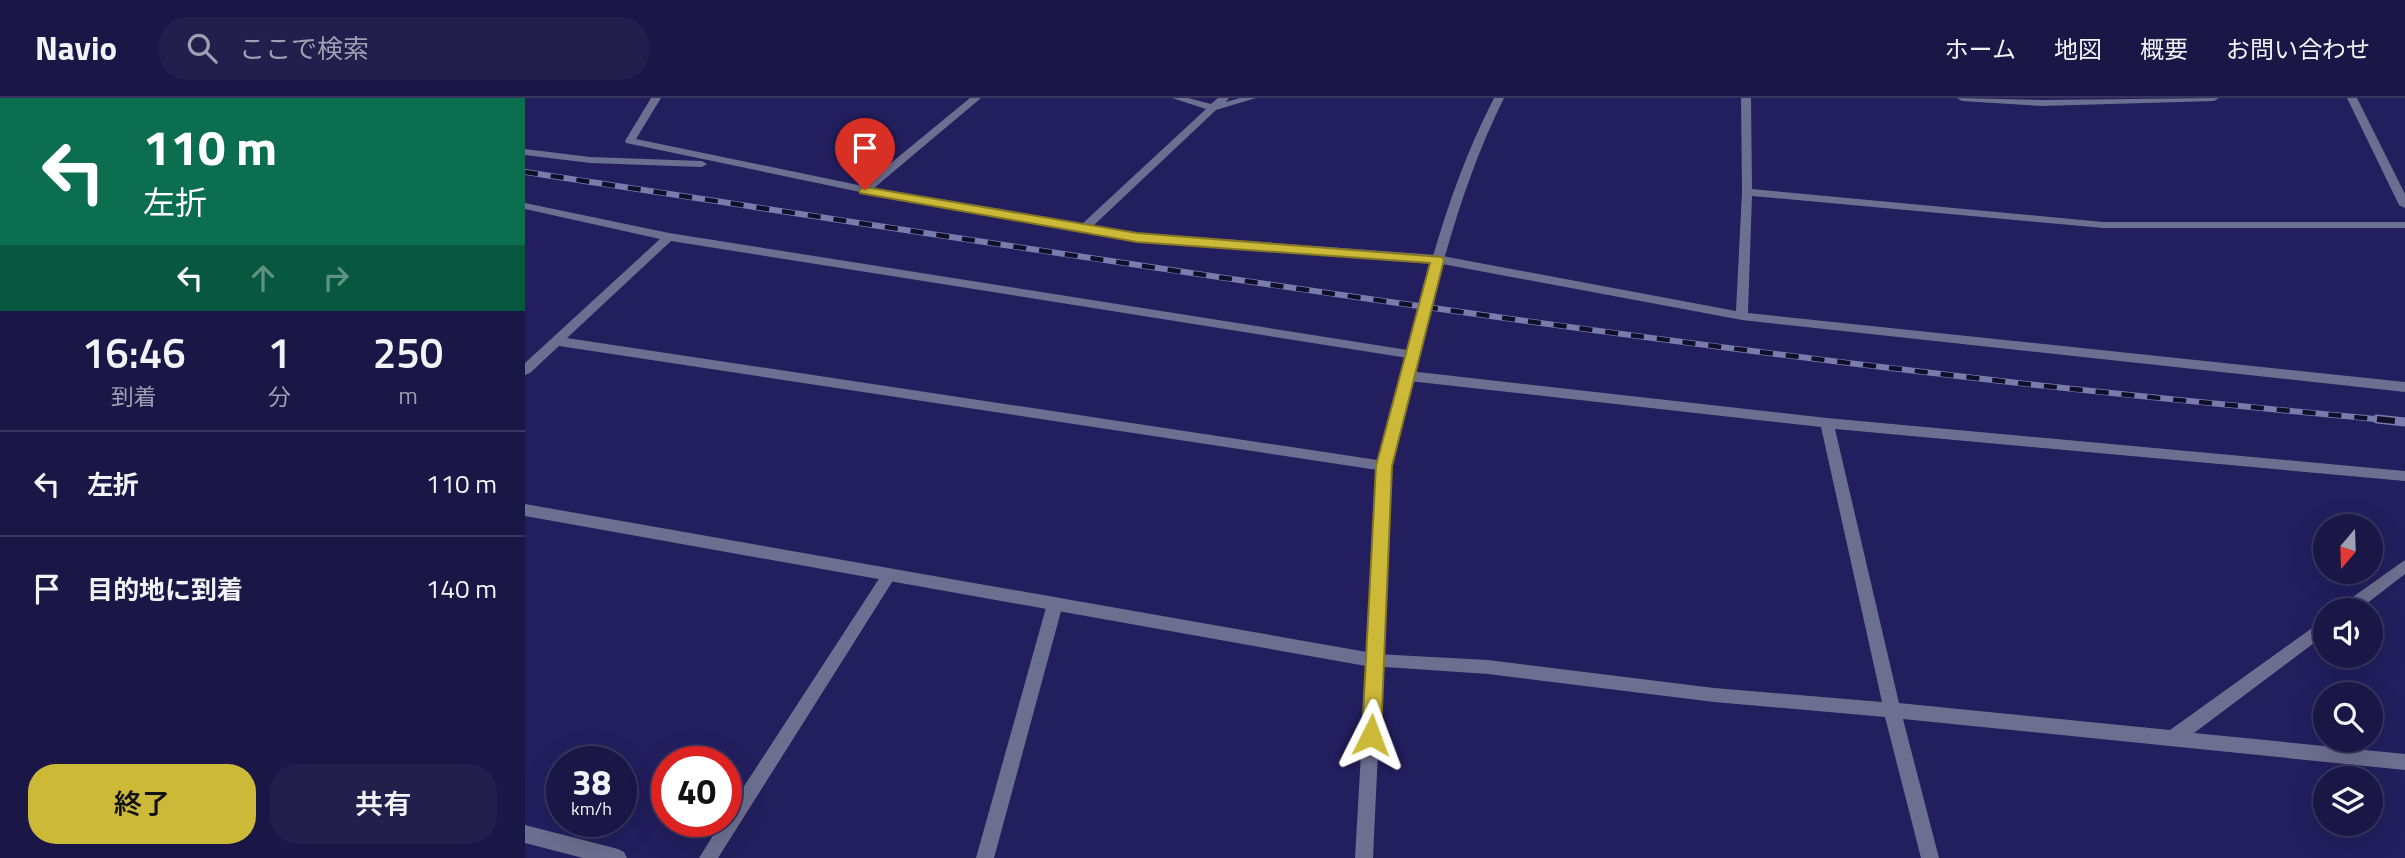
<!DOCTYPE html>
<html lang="ja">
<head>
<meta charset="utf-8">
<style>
	:root { --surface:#1a1646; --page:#231f4d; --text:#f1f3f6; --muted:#9f9fb3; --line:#38355f; --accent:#cdb938 }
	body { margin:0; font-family:"Titillium Web","Noto Sans JP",sans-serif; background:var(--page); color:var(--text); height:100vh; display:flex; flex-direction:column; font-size:26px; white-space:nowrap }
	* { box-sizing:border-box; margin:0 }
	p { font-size:23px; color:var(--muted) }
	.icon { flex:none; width:38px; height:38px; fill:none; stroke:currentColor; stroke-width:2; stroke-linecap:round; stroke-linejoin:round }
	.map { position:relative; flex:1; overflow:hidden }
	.drawer { display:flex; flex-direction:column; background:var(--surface); width:525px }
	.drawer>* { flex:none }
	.banner { background:#0b6e4f; color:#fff; overflow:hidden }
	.needle { width:46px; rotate:199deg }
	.buttons { position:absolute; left:1788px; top:416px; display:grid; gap:14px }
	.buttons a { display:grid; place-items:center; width:70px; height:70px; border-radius:50%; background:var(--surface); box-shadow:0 7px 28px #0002,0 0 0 2px var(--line); font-size:35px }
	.speed { position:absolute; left:21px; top:648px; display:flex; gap:14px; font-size:35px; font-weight:700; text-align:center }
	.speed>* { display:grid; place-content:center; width:91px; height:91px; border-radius:50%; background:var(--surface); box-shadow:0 7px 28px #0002,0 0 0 2px var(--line); line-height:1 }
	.speed small { font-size:18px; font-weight:400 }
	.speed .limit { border:10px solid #d22; background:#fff; color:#111 }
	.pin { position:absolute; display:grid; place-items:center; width:60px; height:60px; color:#fff; margin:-72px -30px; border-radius:50% 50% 50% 0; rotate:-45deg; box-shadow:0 0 7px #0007 }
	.pin .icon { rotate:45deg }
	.me { position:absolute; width:77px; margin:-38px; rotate:3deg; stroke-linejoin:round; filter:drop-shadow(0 0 5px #0008) }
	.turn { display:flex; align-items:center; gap:24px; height:147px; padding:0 28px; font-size:32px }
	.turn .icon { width:91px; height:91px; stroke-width:2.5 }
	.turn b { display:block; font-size:49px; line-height:60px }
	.lanes { display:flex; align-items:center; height:66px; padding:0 28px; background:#0003; justify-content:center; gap:35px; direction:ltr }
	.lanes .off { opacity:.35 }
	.eta { display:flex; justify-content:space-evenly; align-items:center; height:119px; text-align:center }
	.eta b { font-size:42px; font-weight:600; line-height:49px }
	.button { display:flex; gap:14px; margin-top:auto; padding:14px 28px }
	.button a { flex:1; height:80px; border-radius:28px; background:var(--accent); color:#111; font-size:28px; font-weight:600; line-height:80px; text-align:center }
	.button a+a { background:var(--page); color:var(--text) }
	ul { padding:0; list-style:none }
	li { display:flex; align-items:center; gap:21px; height:105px; padding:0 28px; border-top:2px solid var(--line) }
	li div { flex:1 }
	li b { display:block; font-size:26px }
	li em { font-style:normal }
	header { display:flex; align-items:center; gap:42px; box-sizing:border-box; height:98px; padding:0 35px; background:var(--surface); border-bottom:2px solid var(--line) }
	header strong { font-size:33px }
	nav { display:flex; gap:38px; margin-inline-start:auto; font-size:24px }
	.search { width:490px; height:63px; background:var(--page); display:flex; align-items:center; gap:18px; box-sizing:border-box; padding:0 24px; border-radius:28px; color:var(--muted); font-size:26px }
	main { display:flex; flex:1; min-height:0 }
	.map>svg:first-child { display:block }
</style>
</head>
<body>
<header>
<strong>Navio</strong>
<div class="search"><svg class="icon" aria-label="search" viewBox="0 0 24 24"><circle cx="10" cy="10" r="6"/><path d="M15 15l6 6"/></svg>ここで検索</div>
<nav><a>ホーム</a><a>地図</a><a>概要</a><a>お問い合わせ</a></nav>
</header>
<main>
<section class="drawer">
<div class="banner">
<div class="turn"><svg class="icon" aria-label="left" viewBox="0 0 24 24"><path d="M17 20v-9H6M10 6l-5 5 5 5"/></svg><div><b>110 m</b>左折</div></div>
<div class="lanes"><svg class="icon" aria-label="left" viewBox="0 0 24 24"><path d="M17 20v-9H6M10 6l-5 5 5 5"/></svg><svg class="icon off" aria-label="ahead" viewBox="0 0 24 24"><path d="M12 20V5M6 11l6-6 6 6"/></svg><svg class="icon off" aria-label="right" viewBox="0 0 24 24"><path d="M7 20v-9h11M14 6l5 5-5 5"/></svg></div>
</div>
<div class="eta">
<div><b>16:46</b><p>到着</p></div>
<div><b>1</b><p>分</p></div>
<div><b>250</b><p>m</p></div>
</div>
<ul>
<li><svg class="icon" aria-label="left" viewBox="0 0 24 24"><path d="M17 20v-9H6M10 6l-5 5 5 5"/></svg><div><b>左折</b></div><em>110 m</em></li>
<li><svg class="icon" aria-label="arrive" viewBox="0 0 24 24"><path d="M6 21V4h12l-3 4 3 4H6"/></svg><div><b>目的地に到着</b></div><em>140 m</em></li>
</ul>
<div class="button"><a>終了</a><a>共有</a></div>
</section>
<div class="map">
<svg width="1880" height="760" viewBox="0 0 1880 760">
	<rect width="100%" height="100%" fill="#231e5e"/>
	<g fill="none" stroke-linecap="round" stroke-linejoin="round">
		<!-- minor -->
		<path fill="#6c6f8f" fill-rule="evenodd" d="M126 0H136L111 41 338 88 445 0H456L349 90 557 126 681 11 647 0H663L686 6 693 0H704L701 4 715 0H731L691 12 568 128 613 135 912 157 1211 213 1217 94 1216 0H1226L1227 91 1578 124H1880V130H1578L1227 98 1223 215 1880 284V294L1217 222 912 165 613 143 340 95 101 45 100 43Z
			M1822 0H1832L1880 96V110L1874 107Z
			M0 51 65 59 177 63 182 66 177 69 65 65 0 57Z
			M0 105 144 135 889 253 895 257 889 261 146 143 42 240 859 363 864 364 866 368 864 372 859 373 34 248 5 275 0 277V265L135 141 0 111Z
			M884 273 1302 320 1880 373V383L1310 331 1374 605 1645 632 1801 520V536L1669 635 1880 656V672L1378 621 1414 760H1396L1360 619 1189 604 963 576 845 568 843 563 845 558 851 556 963 562 1189 590 1357 604 1296 329 884 283 878 278Z
			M1880 462V476L1832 513H1812L1815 508Z
			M364 471 369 473 372 477 369 481 193 760H174L197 723H201V716L359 473Z
			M530 499 535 501 538 506 469 760H451L522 506 525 501Z
			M0 727 93 751 99 754 102 760H58L0 745Z"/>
		<!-- tertiary -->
		<path fill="#6c6f8f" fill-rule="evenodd" d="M969 0H979C948 62 928 127 910 194L904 198 900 197 898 194C916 127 937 62 969 0Z
			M1432 0 1516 2 1694 0 1689 3 1516 8 1437 3Z
			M897 219 903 223 866 368 857 559 859 563 857 568 848 760H830L841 568 0 418V406L842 554 852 368 891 223Z"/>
		<defs>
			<path id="rail-far1" d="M0 74C469 145 937 220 1408 275 1562 294 1716 308 1870 323"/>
			<path id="rail" d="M1852 321 1880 324"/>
		</defs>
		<!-- rail-far1 casing -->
		<use href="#rail-far1" stroke="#7b7bae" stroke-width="6"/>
		<!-- rail casing -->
		<use href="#rail" stroke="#7b7bae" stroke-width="9"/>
		<!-- rail-far1 -->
		<use href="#rail-far1" stroke="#0f0f2a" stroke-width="4.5" stroke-dasharray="13" stroke-linecap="butt"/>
		<!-- rail -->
		<use href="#rail" stroke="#0f0f2a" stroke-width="6" stroke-dasharray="18" stroke-linecap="butt"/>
		<!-- tertiary-bridge -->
		<path stroke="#6c6f8f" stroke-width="11" d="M897 223 904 194"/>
	</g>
	<!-- route -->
	<path fill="#cdb938" stroke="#857824" stroke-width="2" d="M340 89 612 135 917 159 919 162 867 368 856 637 853 643 846 646 840 643 837 637 851 368 905 165 612 144 335 95 334 92Z"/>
</svg>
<div class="buttons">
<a><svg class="needle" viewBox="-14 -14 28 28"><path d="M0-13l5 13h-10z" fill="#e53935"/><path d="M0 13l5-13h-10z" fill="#9f9fb3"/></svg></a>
<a><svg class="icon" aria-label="sound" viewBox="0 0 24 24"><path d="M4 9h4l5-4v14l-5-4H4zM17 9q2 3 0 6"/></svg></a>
<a><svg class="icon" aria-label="search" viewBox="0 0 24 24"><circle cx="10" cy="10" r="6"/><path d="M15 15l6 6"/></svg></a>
<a><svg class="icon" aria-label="layers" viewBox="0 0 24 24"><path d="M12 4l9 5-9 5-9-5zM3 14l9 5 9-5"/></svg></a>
</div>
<div class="speed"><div>38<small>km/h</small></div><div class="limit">40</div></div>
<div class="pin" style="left:340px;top:92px;background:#d93025"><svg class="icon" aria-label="arrive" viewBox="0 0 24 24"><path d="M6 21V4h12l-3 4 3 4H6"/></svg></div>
<svg class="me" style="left:846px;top:637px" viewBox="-20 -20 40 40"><path d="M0-17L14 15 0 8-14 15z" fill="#cdb938" stroke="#fff" stroke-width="4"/></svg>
</div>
</main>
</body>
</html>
